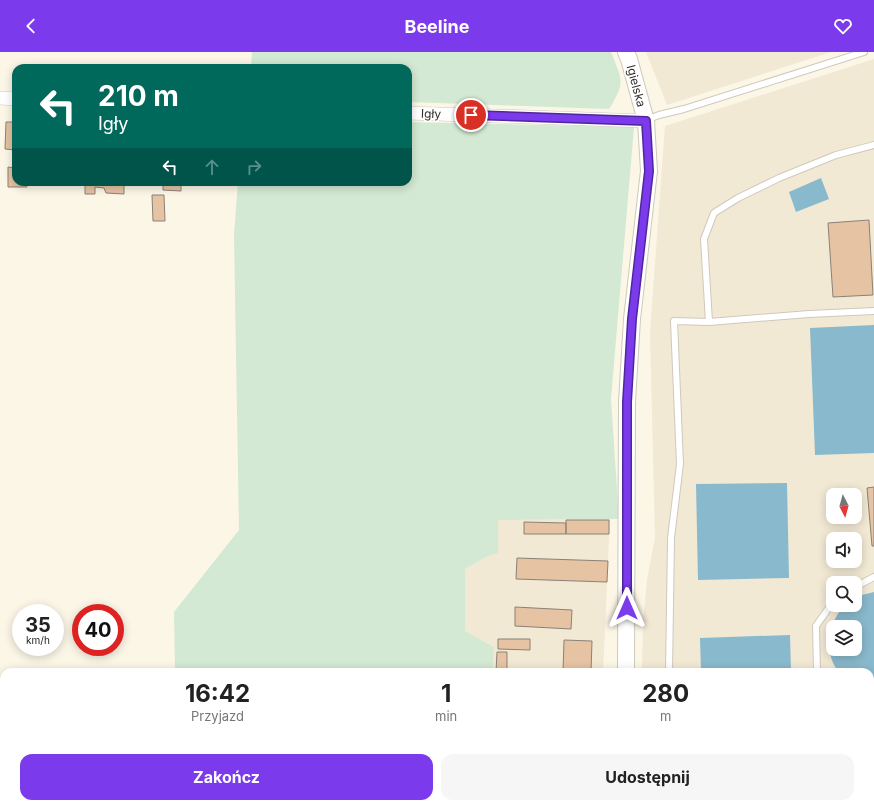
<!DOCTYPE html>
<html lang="pl">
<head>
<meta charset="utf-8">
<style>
	:root { --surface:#fff; --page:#f6f6f6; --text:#222; --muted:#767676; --accent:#7c3aed }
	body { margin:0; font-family:Inter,sans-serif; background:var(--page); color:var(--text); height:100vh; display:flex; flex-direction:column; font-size:15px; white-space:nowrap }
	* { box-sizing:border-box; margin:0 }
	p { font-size:13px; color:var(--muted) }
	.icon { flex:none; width:22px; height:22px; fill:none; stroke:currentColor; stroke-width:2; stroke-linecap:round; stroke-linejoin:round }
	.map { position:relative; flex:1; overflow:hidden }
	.drawer { position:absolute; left:0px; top:616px; width:874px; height:140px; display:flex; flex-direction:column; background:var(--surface); border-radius:12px 12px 0 0; box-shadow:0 2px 10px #0003 }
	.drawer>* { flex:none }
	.banner { position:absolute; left:12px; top:12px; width:400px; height:122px; border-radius:12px; box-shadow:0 2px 10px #0003; background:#00695c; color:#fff; overflow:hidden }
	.needle { width:26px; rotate:174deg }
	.tools { position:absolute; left:826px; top:436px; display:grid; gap:8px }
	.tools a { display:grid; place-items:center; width:36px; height:36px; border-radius:8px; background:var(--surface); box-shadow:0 2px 10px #0003; font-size:20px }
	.speed { position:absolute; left:12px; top:552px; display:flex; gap:8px; font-size:20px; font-weight:700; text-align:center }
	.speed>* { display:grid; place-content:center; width:52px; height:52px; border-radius:50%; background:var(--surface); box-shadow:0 2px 10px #0003; line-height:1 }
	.speed small { font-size:10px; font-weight:400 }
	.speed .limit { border:6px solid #d22; background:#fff; color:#111 }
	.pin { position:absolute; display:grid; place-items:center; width:34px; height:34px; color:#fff; margin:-17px; border:2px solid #fff; border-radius:50%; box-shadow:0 1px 4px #0007 }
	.me { position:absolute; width:44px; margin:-22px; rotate:0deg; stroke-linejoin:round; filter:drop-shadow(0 0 3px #0008) }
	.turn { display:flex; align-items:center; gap:14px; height:84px; padding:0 20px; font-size:18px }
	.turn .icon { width:52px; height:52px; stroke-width:2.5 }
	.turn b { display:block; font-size:28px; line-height:34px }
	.lanes { display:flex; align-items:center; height:38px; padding:0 20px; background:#0003; justify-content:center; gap:20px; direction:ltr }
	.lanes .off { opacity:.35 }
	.eta { display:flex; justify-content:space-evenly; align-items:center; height:68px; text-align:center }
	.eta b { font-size:24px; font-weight:700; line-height:28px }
	.button { display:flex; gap:8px; margin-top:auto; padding:8px 20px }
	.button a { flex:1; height:46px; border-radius:12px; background:var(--accent); color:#fff; font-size:16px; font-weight:700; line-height:46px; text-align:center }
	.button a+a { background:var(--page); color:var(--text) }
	header { display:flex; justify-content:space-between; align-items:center; height:52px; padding:0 20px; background:var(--accent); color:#fff; font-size:18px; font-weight:700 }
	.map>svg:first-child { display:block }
</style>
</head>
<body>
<header><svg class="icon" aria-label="back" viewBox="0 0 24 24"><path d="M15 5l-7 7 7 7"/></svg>Beeline<svg class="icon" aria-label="heart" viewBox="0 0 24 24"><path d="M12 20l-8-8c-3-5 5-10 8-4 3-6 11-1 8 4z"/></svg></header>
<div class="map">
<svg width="874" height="756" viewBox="0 0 874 756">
	<rect width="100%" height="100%" fill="#fcf6e7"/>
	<!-- built -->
	<path fill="#f2e9d4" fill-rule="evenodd" d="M646 0H831L667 53Z
		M874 7V756H636V752H870V620H642L643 570 647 528 655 485 650 280 665 74ZM833 443H855V465H833ZM833 487H855V509H833ZM833 531H855V553H833ZM833 575H855V597H833Z
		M610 467 603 620H493L494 595 465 579V517L486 505 498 501V468Z"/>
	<!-- green -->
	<path fill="#d3e9d3" d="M252 0H611C622 28 626 30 609 57L408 50V16H251Z
		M408 70 634 75 611 347 619 467 498 468V501L486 505 465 517V579L494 595 493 620H175L174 560 239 478 234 183 238 130H408Z
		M186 752H609L608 756H186Z"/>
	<!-- water -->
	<path fill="#89b9cc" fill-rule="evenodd" d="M821 126 829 147 796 160 789 140Z
		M874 273V401L815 403 810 276Z
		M787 431 789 526 698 528 696 432Z
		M874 540V640L870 639V620H839C827 607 826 582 835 567 837 562 841 558 844 554L855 553V547L858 544ZM833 575H855V597H833Z
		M790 583 791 620H701L700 586Z
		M874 655V756L859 752H870V656Z
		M682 752H815V756H683Z"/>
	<!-- building -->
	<path fill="#e5c3a3" stroke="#8b8176" d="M6 70H16V98L5 97Z
		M8 115 16 116V130H27V135H8Z
		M85 130H124V142L106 141 104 136 95 135V142H85Z
		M163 130H181V139L163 138Z
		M152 143H164L165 169H153Z
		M869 168 873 243 833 245 828 171Z
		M874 435V494H872L867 436Z
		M566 468H609V482H566Z
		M524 470 566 471V482H524Z
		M517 506 608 509 607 530 516 527Z
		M515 555 572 558 571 577 515 574Z
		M498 587H530V598L498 597Z
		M564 588 592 589 591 620H563Z
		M497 600H507V620H496Z"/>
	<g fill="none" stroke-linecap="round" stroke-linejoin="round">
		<defs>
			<path id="service" d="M646 68 659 63 684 57 864 0
				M874 93 836 103 779 126 738 146 714 161 704 187 709 270 809 262 874 259
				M855 535 874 525
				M669 620 671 486 680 412 674 269 709 270
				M817 620 816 574 833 550
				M676 752V756
				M823 752V756"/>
			<path id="minor" d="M0 46 16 47
				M408 61 646 69"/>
			<path id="tertiary" d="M626 0 629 7 646 69 649 119 632 267 627 350 626 620
				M619 756V752"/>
		</defs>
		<!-- service casing -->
		<use href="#service" stroke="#cfc9bc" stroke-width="8"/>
		<!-- minor casing -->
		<use href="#minor" stroke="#cfc9bc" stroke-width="14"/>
		<!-- tertiary casing -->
		<use href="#tertiary" stroke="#cfc9bc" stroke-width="18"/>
		<!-- service -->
		<use href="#service" stroke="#fff" stroke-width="6"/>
		<!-- minor -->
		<use href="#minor" stroke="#fff" stroke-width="13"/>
		<!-- tertiary -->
		<use href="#tertiary" stroke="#fff" stroke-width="16"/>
	</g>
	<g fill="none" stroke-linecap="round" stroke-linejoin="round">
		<defs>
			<path id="route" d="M471 63 646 69 649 119 632 267 627 350V556"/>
		</defs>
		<!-- route casing -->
		<use href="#route" stroke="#51269a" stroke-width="10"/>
		<!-- route -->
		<use href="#route" stroke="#7c3aed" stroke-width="7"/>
	</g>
	<g text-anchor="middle" stroke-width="3.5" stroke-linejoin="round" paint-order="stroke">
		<!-- street labels -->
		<g font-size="12" fill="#33302b" stroke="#fff">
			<text transform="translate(636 34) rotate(75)" y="4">Igielska</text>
			<text transform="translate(431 62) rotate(2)" y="4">Igły</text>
		</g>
	</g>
</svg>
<div class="tools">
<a><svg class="needle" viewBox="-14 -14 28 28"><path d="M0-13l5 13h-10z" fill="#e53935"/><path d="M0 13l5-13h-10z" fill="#767676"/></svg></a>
<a><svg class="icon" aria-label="sound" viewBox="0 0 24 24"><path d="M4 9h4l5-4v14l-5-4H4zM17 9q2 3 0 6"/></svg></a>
<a><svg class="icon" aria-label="search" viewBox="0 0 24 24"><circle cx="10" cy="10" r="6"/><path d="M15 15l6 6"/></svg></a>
<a><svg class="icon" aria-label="layers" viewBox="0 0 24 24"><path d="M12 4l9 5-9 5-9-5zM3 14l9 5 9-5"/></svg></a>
</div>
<div class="speed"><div>35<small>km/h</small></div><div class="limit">40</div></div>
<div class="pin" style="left:471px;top:63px;background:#d93025"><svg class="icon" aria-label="arrive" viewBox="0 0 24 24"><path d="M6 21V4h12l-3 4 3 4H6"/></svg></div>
<svg class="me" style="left:627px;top:556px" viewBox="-20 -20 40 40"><path d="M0-17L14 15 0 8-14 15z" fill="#7c3aed" stroke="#fff" stroke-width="4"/></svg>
<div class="banner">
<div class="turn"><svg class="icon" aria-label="left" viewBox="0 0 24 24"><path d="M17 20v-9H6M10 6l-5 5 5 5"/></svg><div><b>210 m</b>Igły</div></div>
<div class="lanes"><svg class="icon" aria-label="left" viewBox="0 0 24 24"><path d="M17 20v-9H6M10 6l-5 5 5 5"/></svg><svg class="icon off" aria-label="ahead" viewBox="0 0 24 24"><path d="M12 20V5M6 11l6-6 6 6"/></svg><svg class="icon off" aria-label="right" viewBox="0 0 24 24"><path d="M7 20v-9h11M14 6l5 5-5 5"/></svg></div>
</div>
<section class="drawer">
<div class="eta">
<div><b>16:42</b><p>Przyjazd</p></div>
<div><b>1</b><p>min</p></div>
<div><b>280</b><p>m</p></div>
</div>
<div class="button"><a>Zakończ</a><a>Udostępnij</a></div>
</section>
</div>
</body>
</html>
